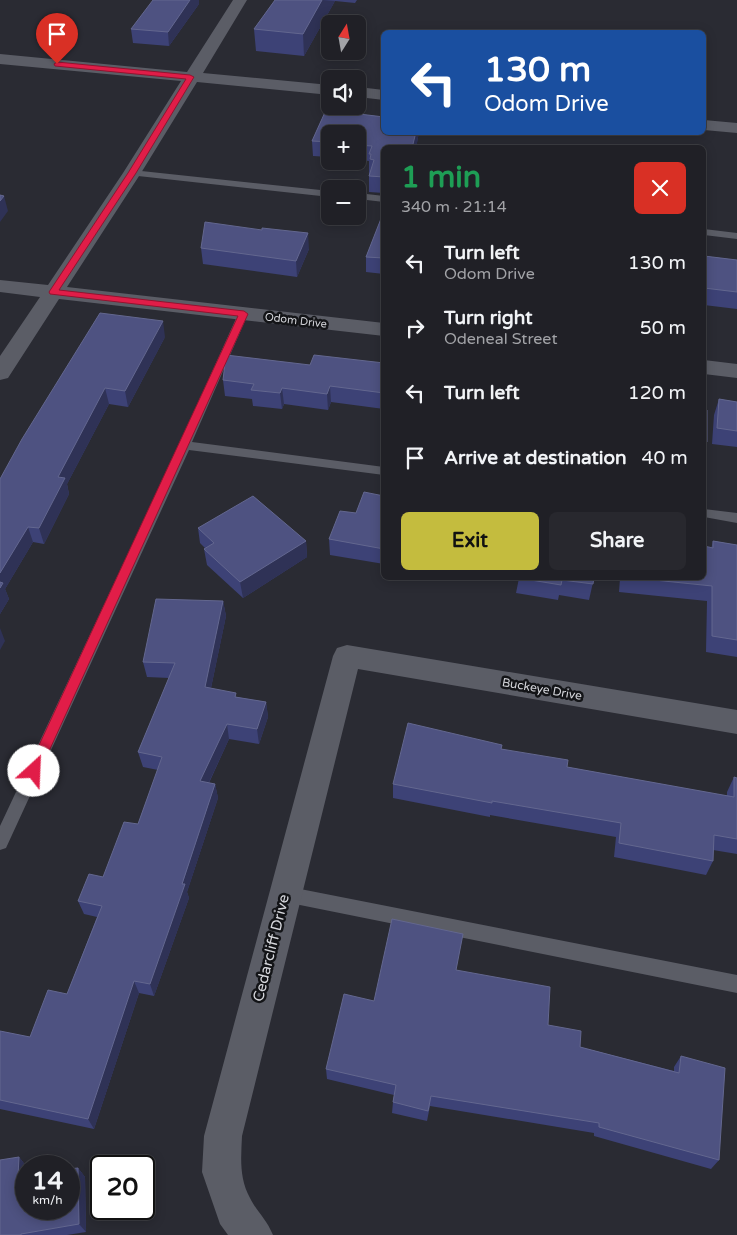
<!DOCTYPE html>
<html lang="en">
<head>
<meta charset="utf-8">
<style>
	:root { --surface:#202026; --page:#28282e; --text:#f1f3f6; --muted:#a2a3a7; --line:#3d3e43; --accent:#c4bc3e }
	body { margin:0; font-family:"Varela Round",sans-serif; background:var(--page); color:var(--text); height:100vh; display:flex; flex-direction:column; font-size:19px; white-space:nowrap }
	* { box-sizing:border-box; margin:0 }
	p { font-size:16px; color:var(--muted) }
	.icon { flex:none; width:28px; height:28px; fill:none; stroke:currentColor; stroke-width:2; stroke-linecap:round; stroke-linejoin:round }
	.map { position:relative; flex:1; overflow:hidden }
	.panel { position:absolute; left:381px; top:145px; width:325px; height:435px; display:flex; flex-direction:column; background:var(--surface); border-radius:8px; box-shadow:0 2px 12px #0003,0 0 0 1px var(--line) }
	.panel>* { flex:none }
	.guide { position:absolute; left:381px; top:30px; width:325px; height:105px; border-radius:8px; box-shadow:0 2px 12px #0003,0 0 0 1px var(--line); background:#1a4fa0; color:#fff; overflow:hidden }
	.needle { width:32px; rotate:11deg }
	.fabs { position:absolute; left:321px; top:15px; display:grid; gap:10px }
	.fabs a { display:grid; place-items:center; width:45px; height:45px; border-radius:8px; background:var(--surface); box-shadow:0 2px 12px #0003,0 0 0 1px var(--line); font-size:25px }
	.speed { position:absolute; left:15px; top:1155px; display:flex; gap:10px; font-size:25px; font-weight:700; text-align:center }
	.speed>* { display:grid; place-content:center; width:65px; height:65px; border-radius:50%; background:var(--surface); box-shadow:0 2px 12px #0003,0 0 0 1px var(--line); line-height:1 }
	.speed small { font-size:12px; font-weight:400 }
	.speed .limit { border:2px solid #111; border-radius:8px; background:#fff; color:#111 }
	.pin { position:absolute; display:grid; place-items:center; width:42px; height:42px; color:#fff; margin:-51px -21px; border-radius:50% 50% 50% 0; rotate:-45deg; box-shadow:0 0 5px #0007 }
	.pin .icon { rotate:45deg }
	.me { position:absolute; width:55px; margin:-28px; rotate:25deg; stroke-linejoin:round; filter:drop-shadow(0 0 4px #0008) }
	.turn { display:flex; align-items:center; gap:18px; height:105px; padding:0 20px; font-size:22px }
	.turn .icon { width:65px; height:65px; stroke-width:2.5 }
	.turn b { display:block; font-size:35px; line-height:42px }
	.round { display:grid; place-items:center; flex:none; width:52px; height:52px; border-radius:8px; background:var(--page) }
	.head { display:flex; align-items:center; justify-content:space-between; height:85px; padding:0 20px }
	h1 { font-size:30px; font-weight:800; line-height:38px; color:#1e9e55 }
	.primary-button { display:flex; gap:10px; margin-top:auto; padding:10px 20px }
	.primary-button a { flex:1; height:58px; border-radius:8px; background:var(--accent); color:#111; font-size:20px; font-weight:800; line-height:58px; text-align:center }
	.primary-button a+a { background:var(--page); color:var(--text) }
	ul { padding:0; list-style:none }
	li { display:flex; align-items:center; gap:15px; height:65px; padding:0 20px }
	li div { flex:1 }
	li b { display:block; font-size:19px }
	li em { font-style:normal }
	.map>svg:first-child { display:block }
</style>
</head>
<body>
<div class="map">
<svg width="737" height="1235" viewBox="0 0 737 1235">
	<rect width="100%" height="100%" fill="#2a2b33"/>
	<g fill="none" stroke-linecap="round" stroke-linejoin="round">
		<!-- service -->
		<path fill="#5b5d66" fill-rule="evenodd" d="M132 170 330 191V197L129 175V171Z
			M358 193 384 196V202L358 199Z
			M704 229 737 233V239L704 235Z
			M243 311 248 314 192 442 384 467V475L189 450 6 848 0 850V826L179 445 238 314Z
			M704 509 737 513V523L704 517Z
			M285 886 737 975V993L285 902 279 899 277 894 279 889Z"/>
		<!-- minor -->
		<path fill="#5b5d66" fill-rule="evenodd" d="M233 0H247L203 73 330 85V95L197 82 141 173 67 287 384 323V336L59 299 8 378 0 380V356L40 297 0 292V280L48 285 123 173 181 81 0 64V54L187 72Z
			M358 87 384 90V100L358 97Z
			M704 120 737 123V133L704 130Z
			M704 360 737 364V378L704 374Z
			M347 645 737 710V734L358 669 242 1136C241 1158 239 1178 250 1198 257 1212 266 1218 273 1235H228L220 1224 202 1172 204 1136 333 656 337 648Z"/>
	</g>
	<!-- wall -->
	<path fill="#3d4276" d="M275 0H357L355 3 335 1 304 56 256 51 254 29Z
		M199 4 169 46 133 43 131 29Z
		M326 110 384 117V132H419L416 148H384V193L369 192V161L358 160V134H330V157L313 156 312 141Z
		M384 211V274L366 272V257Z
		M262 230 309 249 297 277 203 264 201 248Z
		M704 256 737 260V309L704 305Z
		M165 337 128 407 109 404 67 484 69 494 44 544 33 542 5 589 9 599 0 614V479Z
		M384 363V409L331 402 328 410 284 404 282 409 253 406 252 399 225 396 223 380 310 365Z
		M719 399 737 402V447L712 444 714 415Z
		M704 409 707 442 704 452Z
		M384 496V564L330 555 329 539 356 513Z
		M198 528 306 541 307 557 243 598 207 565 204 549 205 548 200 543Z
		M713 541 737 545V657L706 652 707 601 619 592 620 578H704Z
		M519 578H594L589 600 559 595 558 600 516 593Z
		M223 601 226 616 211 688 237 697 266 702 268 717 259 744 229 739 209 783 215 784 218 798 187 892 189 898 154 996 139 993 94 1129 0 1109V1031L30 1037 67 994 97 917 84 914 78 901 103 877 138 824 158 770 143 767 138 752 169 678 147 677 143 662Z
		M501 749 567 767 727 796V792L734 777 737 778V854L713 850V861L706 875 614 857 616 837 490 815V817L393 798V784Z
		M457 970 548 1025 580 1047 674 1071V1067L681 1056 719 1160 711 1169 594 1136V1133L430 1106 427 1121 392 1113 393 1102 394 1095 327 1079 326 1069 374 1001Z
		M19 1157 26 1166V1209L78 1168 85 1177 86 1232 67 1235H0Z"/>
	<!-- shaded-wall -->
	<path fill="#2f3256" d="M190 0H199V4L169 46 168 32Z
		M322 0 335 1 304 56 303 34Z
		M416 132H419L416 148H412Z
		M4 196 8 211 0 222V201Z
		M308 233 309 249 297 277 296 261Z
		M163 321 165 337 128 407 125 391Z
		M330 386 331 402 328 410 327 394Z
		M105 388 109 404 67 484 69 494 44 544 39 528 58 477Z
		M282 388 284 404 282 409 280 393Z
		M28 527 33 542 5 589 9 599 0 614V573Z
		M306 541 307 557 243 598 240 582Z
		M223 601 226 616 208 702 205 687Z
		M0 628 5 641 0 650Z
		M266 702 268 717 259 744 257 729Z
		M227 724 229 739 203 795 200 781Z
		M215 784 218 798 187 892 189 898 154 996 150 984Z
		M134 981 139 993 94 1129 88 1119Z
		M19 1157 26 1166V1185L18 1176Z
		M78 1168 85 1177 86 1232 79 1224Z"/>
	<!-- building -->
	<path fill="#4e5281" stroke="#63678f" d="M153 0H190L168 32 131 29Z
		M275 0H322L303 34 254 29Z
		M326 110 384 117V132H416L412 148H384V177L369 176 374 160 370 159 371 154H369L372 146 358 145V134H330V142L312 141Z
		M0 195 4 196 0 201Z
		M384 211V258L366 257Z
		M205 222 262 230V228L308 233 296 261 201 248Z
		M704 256 737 260V292L704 288Z
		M100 313 163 321 125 391 105 388 58 477 65 478 39 528 28 527 0 573V479L22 439Z
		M226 355 310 365 314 355 384 363V393L330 386 327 394 282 388 280 393 251 390 254 384 223 380Z
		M719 399 737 402V431L717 428Z
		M704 409 707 410V442L704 441Z
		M364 492 384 496V549L329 539 340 511 356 513Z
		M253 496 306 541 240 582 204 549 214 543 198 528Z
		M713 541 737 545V640L712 636V586L635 578H704V546L713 548Z
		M519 578H594L593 584 562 580 561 585Z
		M0 582 3 583 0 588Z
		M156 599 223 601 205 687 236 693 235 697 266 702 257 729 227 724 200 781 215 784 182 884H185L150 984 134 981 88 1119 0 1100V1031L30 1037 48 990 67 994 102 906 78 901 89 874 103 877 124 822 138 824 162 757 138 752 175 663 143 662Z
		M408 723 502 745 501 749 568 760 567 767 734 797V777L737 778V839L714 835 713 861 619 843 621 823 492 801V803L393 784Z
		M392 919 463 934 456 970 550 987 548 1025 581 1031 580 1047 679 1073 681 1056 725 1068 719 1160 599 1127V1123L431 1096 428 1111 393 1102 396 1085 326 1069 344 994 374 1001Z
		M19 1157 18 1176 26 1175V1209H69V1169L78 1168 79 1224 21 1234V1235H0V1160Z"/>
	<!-- route -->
	<path fill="#e11d48" stroke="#92132f" d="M57 62 190 75 194 77 136 173 59 290 244 311 248 314 40 771 38 775 34 776 29 775 27 771 238 316 50 294 49 292 128 173 186 79 55 66 54 64Z"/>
	<g text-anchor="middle" stroke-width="5" stroke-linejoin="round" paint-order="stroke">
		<!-- far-street labels -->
		<g font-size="11" fill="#d6d7dc" stroke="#131417">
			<text transform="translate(296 320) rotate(7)" y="4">Odom Drive</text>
		</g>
		<!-- street labels -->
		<g font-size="12" fill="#d6d7dc" stroke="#131417">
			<text transform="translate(542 689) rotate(10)" y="4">Buckeye Drive</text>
		</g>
		<!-- near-street labels -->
		<g font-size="15" fill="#d6d7dc" stroke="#131417">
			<text transform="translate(271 948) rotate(-76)" y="5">Cedarcliff Drive</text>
		</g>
	</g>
</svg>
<div class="fabs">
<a><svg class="needle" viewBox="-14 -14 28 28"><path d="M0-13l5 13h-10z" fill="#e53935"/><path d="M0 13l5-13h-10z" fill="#a2a3a7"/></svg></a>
<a><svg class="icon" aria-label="sound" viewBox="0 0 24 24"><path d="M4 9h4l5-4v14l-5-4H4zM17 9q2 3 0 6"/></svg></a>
<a>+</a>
<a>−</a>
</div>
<div class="speed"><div>14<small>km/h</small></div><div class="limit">20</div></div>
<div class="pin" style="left:57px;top:64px;background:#d93025"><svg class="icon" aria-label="arrive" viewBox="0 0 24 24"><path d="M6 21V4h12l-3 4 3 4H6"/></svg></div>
<svg class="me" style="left:34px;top:771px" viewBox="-20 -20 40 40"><circle r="19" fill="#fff"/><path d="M0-13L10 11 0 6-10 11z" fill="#e11d48"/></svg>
<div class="guide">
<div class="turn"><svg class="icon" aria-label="left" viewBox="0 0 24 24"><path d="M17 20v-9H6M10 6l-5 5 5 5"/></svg><div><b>130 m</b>Odom Drive</div></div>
</div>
<section class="panel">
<div class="head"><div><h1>1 min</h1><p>340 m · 21:14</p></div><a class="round" style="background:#d93025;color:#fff"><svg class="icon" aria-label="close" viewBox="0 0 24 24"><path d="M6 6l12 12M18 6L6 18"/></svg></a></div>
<ul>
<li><svg class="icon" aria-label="left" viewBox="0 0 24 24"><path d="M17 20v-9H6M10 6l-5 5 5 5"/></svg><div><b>Turn left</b><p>Odom Drive</p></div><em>130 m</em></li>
<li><svg class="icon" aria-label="right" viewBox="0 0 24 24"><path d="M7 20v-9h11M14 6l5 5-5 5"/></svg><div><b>Turn right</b><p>Odeneal Street</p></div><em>50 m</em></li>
<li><svg class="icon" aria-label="left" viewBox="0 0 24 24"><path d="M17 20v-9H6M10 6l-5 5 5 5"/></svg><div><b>Turn left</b></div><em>120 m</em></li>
<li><svg class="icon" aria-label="arrive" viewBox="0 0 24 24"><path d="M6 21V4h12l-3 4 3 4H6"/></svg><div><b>Arrive at destination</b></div><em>40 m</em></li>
</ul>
<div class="primary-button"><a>Exit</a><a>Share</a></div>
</section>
</div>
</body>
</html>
